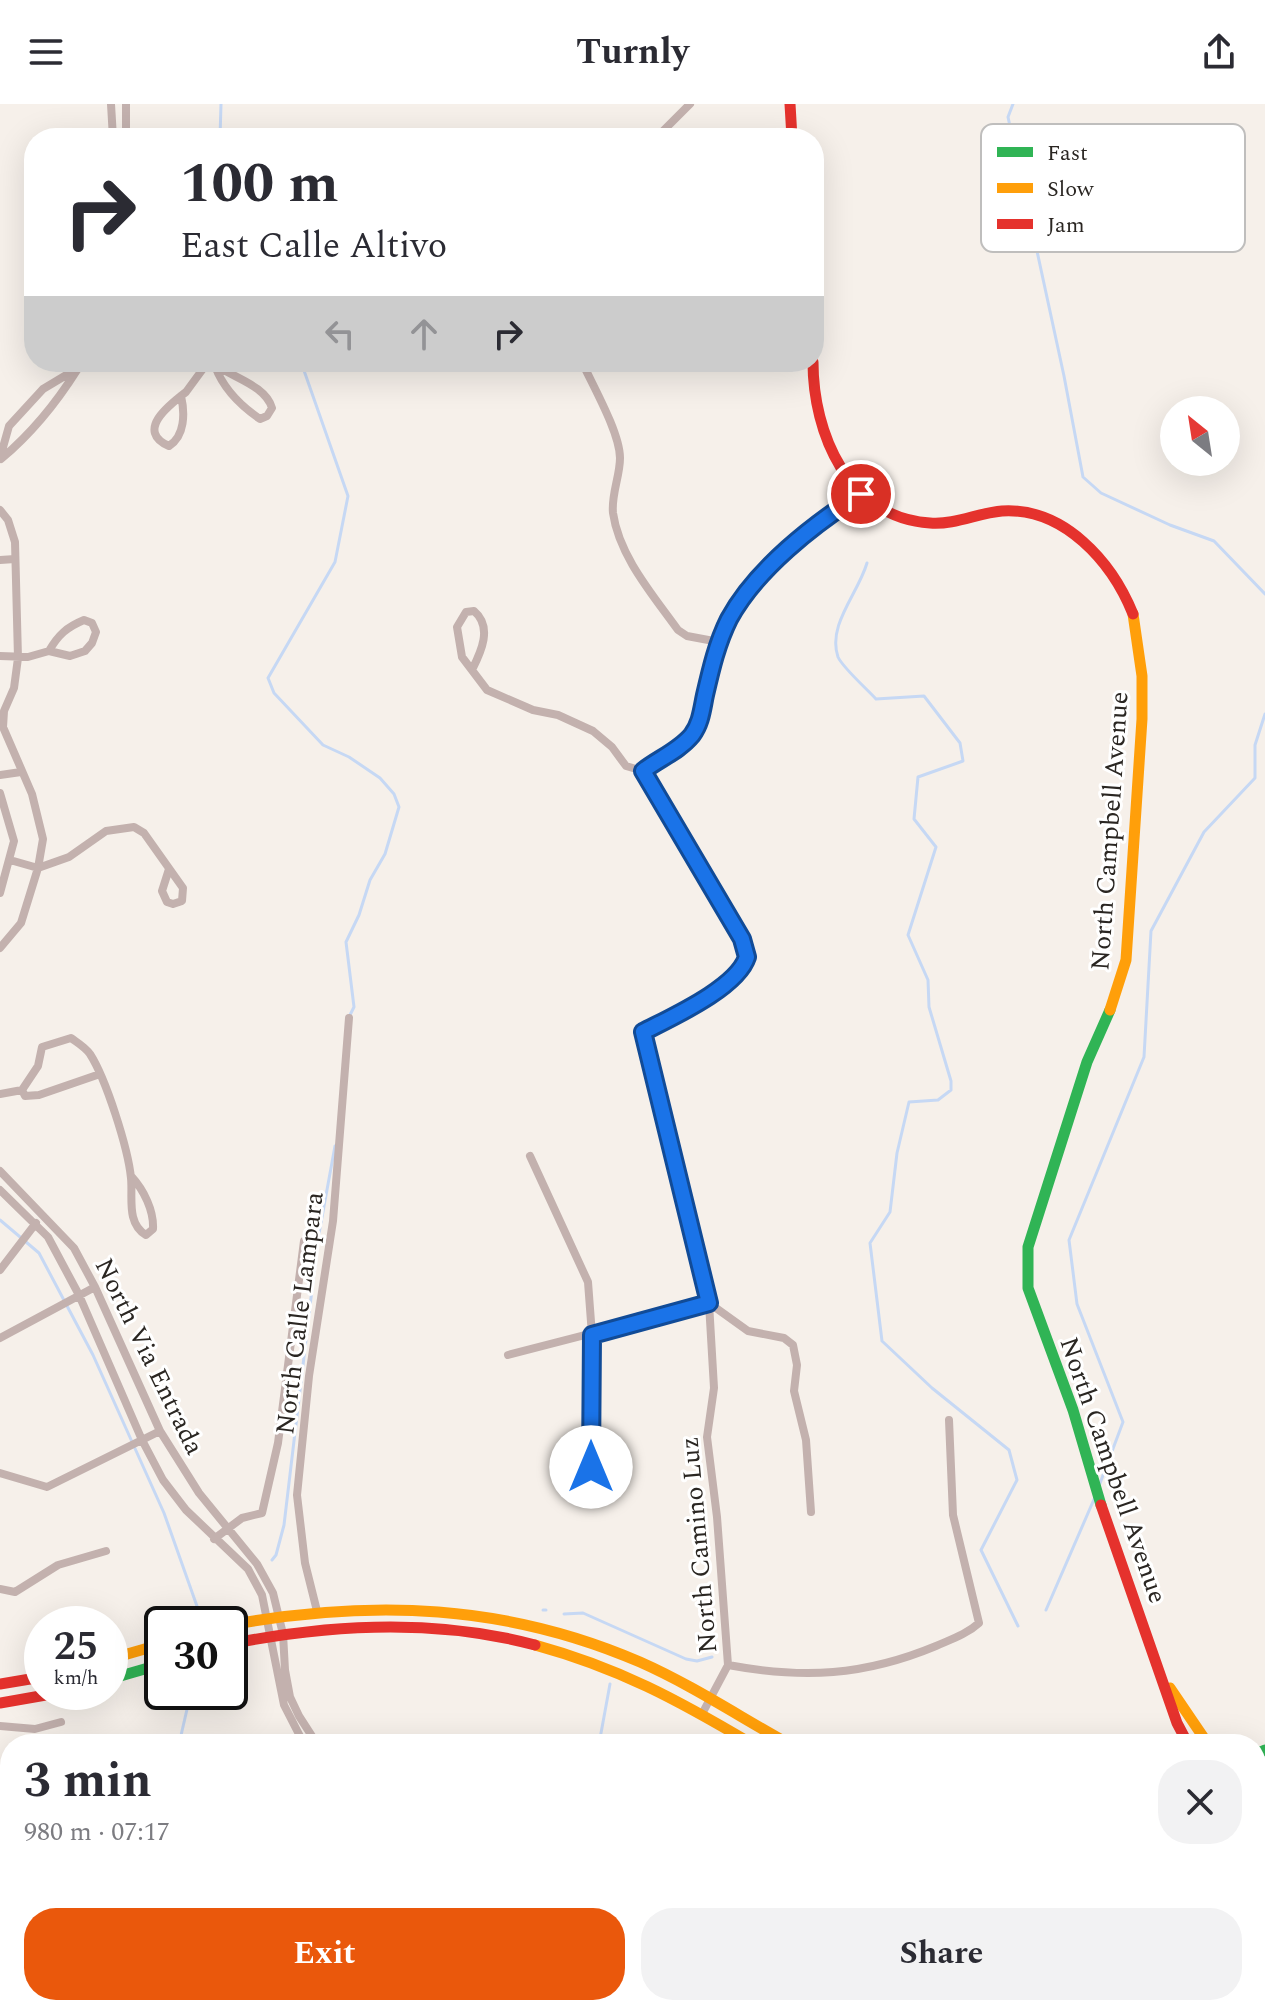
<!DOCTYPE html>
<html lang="en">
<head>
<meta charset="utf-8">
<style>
	:root { --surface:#fff; --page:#f2f2f3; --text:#2b2b33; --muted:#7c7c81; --accent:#ea580c }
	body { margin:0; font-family:Spectral,serif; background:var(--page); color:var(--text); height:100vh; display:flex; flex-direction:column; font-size:30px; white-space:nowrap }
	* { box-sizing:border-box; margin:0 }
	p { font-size:26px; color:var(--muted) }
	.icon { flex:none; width:44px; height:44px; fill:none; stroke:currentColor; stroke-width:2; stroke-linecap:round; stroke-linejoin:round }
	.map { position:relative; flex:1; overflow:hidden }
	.side { position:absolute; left:0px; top:1630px; width:1266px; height:282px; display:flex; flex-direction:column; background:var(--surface); border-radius:32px 32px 0 0; box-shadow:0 8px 32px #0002 }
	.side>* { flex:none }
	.guide { position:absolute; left:24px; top:24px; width:800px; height:244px; border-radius:32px; box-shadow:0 8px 32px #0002; background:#fff; color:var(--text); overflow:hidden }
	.needle { width:52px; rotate:330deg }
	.fabs { position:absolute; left:1160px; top:292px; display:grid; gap:16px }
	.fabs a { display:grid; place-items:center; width:80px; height:80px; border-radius:50%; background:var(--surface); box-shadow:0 8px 32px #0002; font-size:40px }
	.speed { position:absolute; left:24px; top:1502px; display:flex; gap:16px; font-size:40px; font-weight:700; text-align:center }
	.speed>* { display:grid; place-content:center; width:104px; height:104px; border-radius:50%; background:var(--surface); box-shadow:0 8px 32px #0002; line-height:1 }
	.speed small { font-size:20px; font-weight:400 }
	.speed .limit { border:4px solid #111; border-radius:12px; background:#fff; color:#111 }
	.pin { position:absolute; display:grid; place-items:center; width:68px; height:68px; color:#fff; margin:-34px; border:4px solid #fff; border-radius:50%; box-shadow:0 2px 8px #0007 }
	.me { position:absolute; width:88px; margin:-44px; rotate:0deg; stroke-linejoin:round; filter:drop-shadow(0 0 6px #0008) }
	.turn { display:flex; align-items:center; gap:28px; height:168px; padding:0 24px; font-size:36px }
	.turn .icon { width:104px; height:104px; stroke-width:2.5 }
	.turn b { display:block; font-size:56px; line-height:68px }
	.lanes { display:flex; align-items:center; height:76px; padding:0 24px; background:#0003; justify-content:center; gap:40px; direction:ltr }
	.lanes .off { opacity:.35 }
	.round { display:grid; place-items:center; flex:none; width:84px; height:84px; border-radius:32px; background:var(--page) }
	.head { display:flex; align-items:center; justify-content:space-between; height:136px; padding:0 24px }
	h1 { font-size:48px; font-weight:700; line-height:60px }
	.action { display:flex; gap:16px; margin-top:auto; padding:16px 24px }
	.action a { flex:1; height:92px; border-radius:32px; background:var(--accent); color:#fff; font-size:32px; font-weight:700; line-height:92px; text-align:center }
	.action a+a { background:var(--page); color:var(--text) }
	header { display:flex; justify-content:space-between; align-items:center; height:104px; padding:0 24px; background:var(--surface); font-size:36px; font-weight:700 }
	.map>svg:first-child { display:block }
</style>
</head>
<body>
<header><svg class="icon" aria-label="menu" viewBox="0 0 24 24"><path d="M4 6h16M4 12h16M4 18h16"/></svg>Turnly<svg class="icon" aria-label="share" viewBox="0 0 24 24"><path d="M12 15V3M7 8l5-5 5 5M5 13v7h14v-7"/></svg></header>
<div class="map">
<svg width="1265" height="1911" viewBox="0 0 1265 1911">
	<rect width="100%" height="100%" fill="#f6f0ea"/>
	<!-- green -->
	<path fill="#dae2b7" d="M10 1762V1902H180L186 1911H0V1765Z
		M549 1902H584L585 1911H537L536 1904Z"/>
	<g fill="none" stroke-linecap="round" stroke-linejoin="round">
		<!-- stream -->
		<path stroke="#c6d8f4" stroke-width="3" d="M1013 0 1008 13 1064 272 1083 373 1101 389 1170 421 1214 437 1265 490
			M220 34 221 0
			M301 258 348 392 335 458 268 574 274 589 323 641 349 653 380 674 394 690 399 703 385 750 370 776 359 811 346 838 354 903 350 911
			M867 459C858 490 827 521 838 553 843 564 867 585 876 595L924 592 960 639 963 657 918 673 914 715 936 743 908 831 928 876 929 903 951 977V986L938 996 909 998 897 1049 890 1108 870 1139 882 1237 932 1284 1009 1346 1017 1376 981 1446 1018 1522
			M0 1116 39 1149 93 1251 164 1409 198 1505
			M1099 1382 1123 1318 1077 1200 1069 1136 1144 953 1151 827 1204 728 1255 674V641L1265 610
			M272 1456 276 1451 284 1421 318 1135 335 1042
			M543 1506H546
			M1046 1506 1095 1393
			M564 1510 583 1509 686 1555 697 1557 712 1553
			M179 1640 191 1588
			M599 1640 610 1580
			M211 1902 214 1911
			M626 1902 628 1911
			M909 1911 913 1902"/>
		<!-- street -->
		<path stroke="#c3b1ae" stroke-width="8" d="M111 0 113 34
			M126 0V34
			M656 34 690 0
			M212 258C229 273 265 280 272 304L267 312 260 315C241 302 223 284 215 262
			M582 258C593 282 620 329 620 354 620 372 611 391 613 409 619 452 653 491 678 526L687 532 719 538
			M181 292C185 309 185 332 169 342 135 327 169 301 186 288L208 258
			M0 354 9 322 43 285 88 258
			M1 355C32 329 55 301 77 266
			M0 406 8 416 15 438 18 554 14 584 4 607 3 623 32 690 43 735 38 764 21 819 0 844
			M0 456 15 455
			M0 552 28 553 49 547 70 552 85 547 92 539 96 528 92 519 84 516C67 523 58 531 49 547
			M472 566C481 548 493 523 474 507L466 508 457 523 462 553 487 586 533 606 558 611 593 627 612 643 626 662 643 667
			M643 667 742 835 747 853C737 884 672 913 643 928L709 1199 714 1284 707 1333 717 1413 728 1561 702 1610
			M643 667C658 655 679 647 692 631 701 619 702 605 706 591 711 566 717 539 729 515 756 465 814 420 861 390
			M0 671 21 668
			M0 689 14 737 0 789
			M10 756 38 764 69 753 106 727 134 723 144 729 183 784 182 797 173 800 167 798 162 787 169 765
			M100 970 39 991 25 992 22 986 38 962 42 943 71 934C78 939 85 943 90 950 106 975 128 1044 131 1074 133 1093 126 1119 146 1131L153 1125C154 1107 144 1086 131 1072
			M0 990 22 986
			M530 1052 588 1178 592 1231 591 1363
			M0 1067 74 1144 95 1183 160 1327 199 1389 257 1460 273 1489 283 1530 285 1566 290 1593 299 1612 317 1640
			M0 1086 48 1133 79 1191 142 1336 163 1376 186 1406 248 1465 262 1491 284 1601 304 1640
			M0 1166 36 1119
			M0 1234 95 1183
			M508 1251 709 1199 748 1227 784 1234 793 1241 797 1261 794 1287 806 1336 811 1408
			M0 1369 47 1383 160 1327
			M214 1435 242 1414 262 1409 278 1339 304 1137
			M0 1485 15 1488 58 1461 106 1447
			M317 1507 305 1459 297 1391 309 1272 333 1117 349 914
			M728 1561C803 1575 864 1572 936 1542 952 1535 967 1530 979 1519L953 1411 949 1316
			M0 1622 35 1625 61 1618
			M0 1746 10 1743"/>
		<!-- fast -->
		<path stroke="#30b455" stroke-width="11" d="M1101 1401 1073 1306 1028 1184V1143L1087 958 1110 906
			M110 1575 162 1560
			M1256 1650 1265 1646"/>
		<!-- slow -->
		<path stroke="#ff9f0a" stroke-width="11" d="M1110 906 1126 856 1142 615V572L1133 510
			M230 1521C373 1495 506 1500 640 1558 692 1581 740 1613 789 1640
			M535 1541C619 1564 678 1596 752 1640
			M110 1555 162 1540
			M1170 1584 1208 1640
			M1256 1676 1265 1672
			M1256 1719 1265 1734"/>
		<!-- jam -->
		<path stroke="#e5322d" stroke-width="11" d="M790 0 792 34
			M814 164 818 197 814 241
			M813 258C813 329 848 414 930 419 955 421 978 409 1002 407 1064 403 1112 458 1133 510
			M1101 1401 1177 1619 1188 1640
			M230 1540C330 1520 435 1514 535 1541
			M0 1580 42 1573
			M0 1599 63 1588
			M1256 1760 1265 1775"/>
	</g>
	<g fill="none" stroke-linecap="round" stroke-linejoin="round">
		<defs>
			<path id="route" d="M591 1363 592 1231 709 1199 643 928C672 913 737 884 747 853L742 835 643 667C658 655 679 647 692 631 701 619 702 605 705 591 711 565 717 539 729 515 756 465 814 420 861 390"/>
		</defs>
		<!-- route casing -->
		<use href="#route" stroke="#114b97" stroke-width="20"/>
		<!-- route -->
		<use href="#route" stroke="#1a73e8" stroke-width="14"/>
	</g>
	<g text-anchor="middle" stroke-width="6" stroke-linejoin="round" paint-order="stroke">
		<!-- street labels -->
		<g font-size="26" fill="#2a2622" stroke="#fff">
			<text transform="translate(1109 727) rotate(-86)" y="9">North Campbell Avenue</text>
			<text transform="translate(299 1209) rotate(-83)" y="9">North Calle Lampara</text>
			<text transform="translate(150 1252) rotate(64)" y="9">North Via Entrada</text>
			<text transform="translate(1114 1366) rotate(71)" y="9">North Campbell Avenue</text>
			<text transform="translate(698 1441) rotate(-95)" y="9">North Camino Luz</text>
		</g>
	</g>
	<!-- legend -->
	<rect x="981" y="20" width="264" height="128" rx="12" fill="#fff" stroke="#bfbebd" stroke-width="2"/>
	<rect x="997" y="43" width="36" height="10" fill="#30b455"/>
	<rect x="997" y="79" width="36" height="10" fill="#ff9f0a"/>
	<rect x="997" y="115" width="36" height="10" fill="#e5322d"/>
	<g font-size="22" fill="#2a2622">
		<text x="1047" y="56">Fast</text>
		<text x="1047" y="92">Slow</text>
		<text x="1047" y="128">Jam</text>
	</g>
</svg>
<div class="fabs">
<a><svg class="needle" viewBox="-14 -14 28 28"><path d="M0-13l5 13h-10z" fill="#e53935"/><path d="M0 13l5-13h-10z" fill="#7c7c81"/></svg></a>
</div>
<div class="speed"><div>25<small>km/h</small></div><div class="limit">30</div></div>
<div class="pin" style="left:861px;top:390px;background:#d93025"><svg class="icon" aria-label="arrive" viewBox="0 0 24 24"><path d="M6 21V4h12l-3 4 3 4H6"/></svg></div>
<svg class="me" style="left:591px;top:1363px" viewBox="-20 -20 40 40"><circle r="19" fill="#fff"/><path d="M0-13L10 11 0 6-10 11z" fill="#1a73e8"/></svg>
<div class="guide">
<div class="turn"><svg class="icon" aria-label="right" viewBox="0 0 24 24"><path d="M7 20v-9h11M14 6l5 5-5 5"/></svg><div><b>100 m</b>East Calle Altivo</div></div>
<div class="lanes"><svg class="icon off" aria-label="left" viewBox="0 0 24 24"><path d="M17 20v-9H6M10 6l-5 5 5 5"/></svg><svg class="icon off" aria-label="ahead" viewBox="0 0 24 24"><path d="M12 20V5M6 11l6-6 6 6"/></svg><svg class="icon" aria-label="right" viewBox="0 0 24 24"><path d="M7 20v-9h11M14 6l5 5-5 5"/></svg></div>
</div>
<section class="side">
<div class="head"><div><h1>3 min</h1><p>980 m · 07:17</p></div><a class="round"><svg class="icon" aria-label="close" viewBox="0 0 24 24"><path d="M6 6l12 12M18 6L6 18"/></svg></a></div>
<div class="action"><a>Exit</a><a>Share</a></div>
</section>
</div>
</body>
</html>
